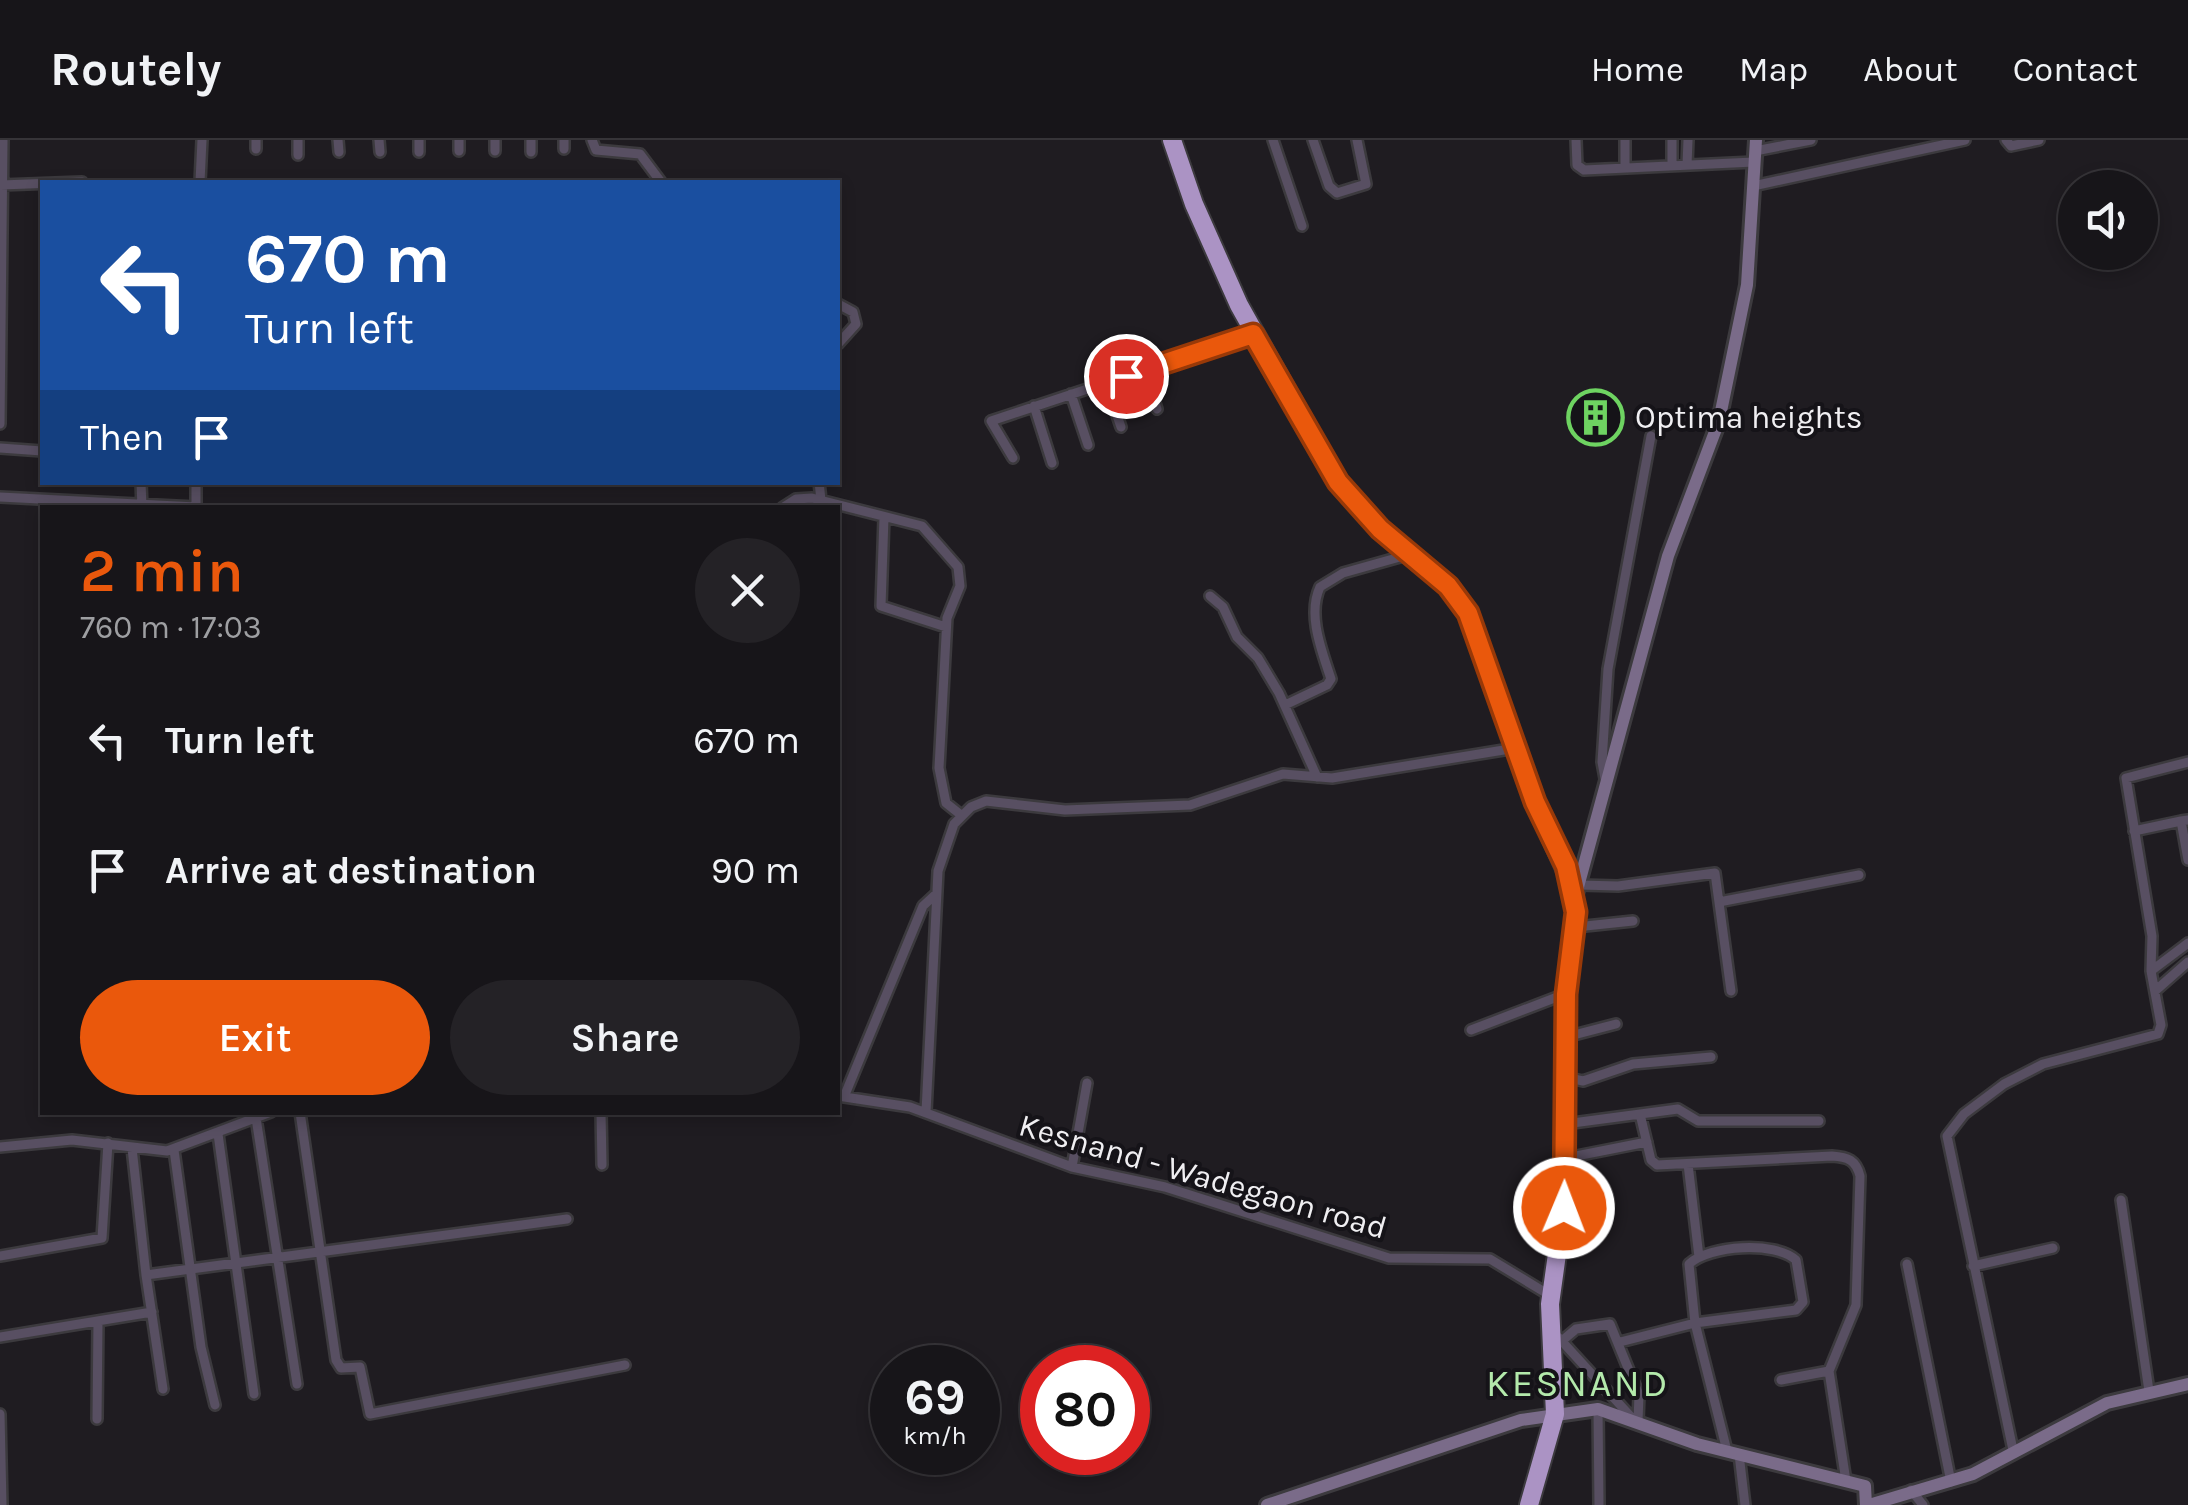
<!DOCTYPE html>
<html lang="en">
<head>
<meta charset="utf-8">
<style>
	:root { --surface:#171519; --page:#242226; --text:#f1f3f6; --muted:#9e9fa2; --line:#363438; --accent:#ea580c }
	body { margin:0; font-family:Karla,sans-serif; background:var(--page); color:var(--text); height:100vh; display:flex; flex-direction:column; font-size:38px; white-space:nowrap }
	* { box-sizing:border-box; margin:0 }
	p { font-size:32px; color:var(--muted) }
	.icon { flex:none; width:55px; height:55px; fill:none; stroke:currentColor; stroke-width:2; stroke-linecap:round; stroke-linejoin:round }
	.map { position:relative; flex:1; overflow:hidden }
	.panel { position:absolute; left:40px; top:365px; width:800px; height:610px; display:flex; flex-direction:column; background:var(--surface); border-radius:0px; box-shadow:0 5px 15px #0003,0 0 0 2px var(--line) }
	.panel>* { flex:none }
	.hud { position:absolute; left:40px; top:40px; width:800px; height:305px; border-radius:0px; box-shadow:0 5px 15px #0003,0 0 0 2px var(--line); background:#1a4fa0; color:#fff; overflow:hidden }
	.buttons { position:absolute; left:2058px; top:30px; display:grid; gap:20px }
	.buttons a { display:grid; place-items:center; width:100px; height:100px; border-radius:50%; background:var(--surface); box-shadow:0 5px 15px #0003,0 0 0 2px var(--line); font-size:50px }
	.speed { position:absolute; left:870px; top:1205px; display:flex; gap:20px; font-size:50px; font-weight:700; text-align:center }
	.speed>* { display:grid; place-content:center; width:130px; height:130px; border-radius:50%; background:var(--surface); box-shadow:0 5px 15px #0003,0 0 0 2px var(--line); line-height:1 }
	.speed small { font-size:25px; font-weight:400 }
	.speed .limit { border:15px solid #d22; background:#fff; color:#111 }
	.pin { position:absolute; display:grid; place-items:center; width:85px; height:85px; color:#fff; margin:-42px; border:5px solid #fff; border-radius:50%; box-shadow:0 2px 10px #0007 }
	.me { position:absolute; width:110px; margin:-55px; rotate:1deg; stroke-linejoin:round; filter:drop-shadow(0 0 8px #0008) }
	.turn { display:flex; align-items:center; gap:35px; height:210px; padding:0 40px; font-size:45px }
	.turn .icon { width:130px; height:130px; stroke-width:2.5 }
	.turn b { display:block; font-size:70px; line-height:85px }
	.then { display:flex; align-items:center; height:95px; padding:0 40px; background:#0003; gap:20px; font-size:38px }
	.round { display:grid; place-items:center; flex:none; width:105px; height:105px; border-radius:52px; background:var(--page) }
	.headline { display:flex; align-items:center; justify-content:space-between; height:170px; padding:0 40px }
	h1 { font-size:60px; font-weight:600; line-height:75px; color:var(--accent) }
	.action { display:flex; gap:20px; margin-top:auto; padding:20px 40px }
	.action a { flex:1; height:115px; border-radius:60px; background:var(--accent); color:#fff; font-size:40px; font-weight:600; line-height:115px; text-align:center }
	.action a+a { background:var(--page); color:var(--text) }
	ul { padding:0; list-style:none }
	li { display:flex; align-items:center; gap:30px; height:130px; padding:0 40px }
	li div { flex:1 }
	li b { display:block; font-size:38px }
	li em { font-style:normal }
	header { display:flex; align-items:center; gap:60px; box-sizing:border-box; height:140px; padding:0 50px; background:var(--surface); border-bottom:2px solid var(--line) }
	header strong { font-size:48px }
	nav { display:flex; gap:55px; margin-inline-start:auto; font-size:35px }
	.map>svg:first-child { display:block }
</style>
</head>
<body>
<header>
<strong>Routely</strong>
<nav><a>Home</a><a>Map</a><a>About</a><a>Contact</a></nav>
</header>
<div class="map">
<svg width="2188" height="1365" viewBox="0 0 2188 1365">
	<rect width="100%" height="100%" fill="#1f1c21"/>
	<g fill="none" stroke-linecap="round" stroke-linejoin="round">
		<defs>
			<path id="street" d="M256 0V9
				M298 0V15
				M338 0 339 12
				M379 0 380 12
				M419 0V12
				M459 0V11
				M495 0V11
				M531 0V12
				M564 0V9
				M592 0 596 10 640 14 661 42
				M1273 0 1302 86
				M1313 0 1329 46 1337 53 1366 44 1357 0
				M1576 0 1577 25 1584 30 1754 22
				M1625 0V28
				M1672 0V25
				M2006 0 2011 6 2039 0
				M1755 11 1811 0
				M1687 25 1688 0
				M200 42 202 0
				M1 45 82 42
				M1753 46 1965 0
				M838 164 853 172 856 184 838 204
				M1145 230 1157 269
				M1106 243 1121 287
				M1071 254 1088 305
				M1034 266 1052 323
				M0 284 3 0
				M0 308 42 311
				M1013 318 991 281 1253 194
				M141 342 142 368
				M196 342V368
				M819 342 821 360
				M0 357 196 367
				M782 368 796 359 812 358 922 386 958 427 960 446 947 478 939 628 946 663 961 675
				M884 377 881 466 946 487
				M1210 456 1223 467 1237 497 1258 518 1279 553 1317 637
				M1285 565 1327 545 1331 539C1322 511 1307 475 1320 447L1343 433 1407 415
				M1606 644 1602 622 1608 529 1651 296
				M2188 680 2181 681 2188 720
				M2134 691 2181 681
				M1580 745 1618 746 1715 733 1731 851
				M1719 762 1859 735
				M1576 787 1633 781
				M2151 831 2188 803
				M2155 851 2188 822
				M1471 890 1565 854
				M1566 897 1616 884
				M1565 937 1583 941 1633 924 1711 917
				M838 956 910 967 1072 1027 1165 1047 1389 1118 1490 1119 1551 1156
				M844 957 923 766 936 754
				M300 972 336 1220 341 1228 360 1227 370 1274 625 1225
				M601 972 602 1025
				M926 972 938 731 954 684 971 667 986 661 1065 670 1190 665 1283 634 1332 638 1516 608
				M1640 974 1651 1020 1657 1025 1832 1016C1848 1017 1856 1020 1860 1036L1856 1165 1829 1231 1846 1341
				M256 978 297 1244
				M1565 984 1678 969 1698 981H1819
				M218 994 254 1254
				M0 1007 72 1000 167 1011 271 972
				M132 1008 146 1135 567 1079
				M174 1010 201 1207 215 1265
				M1566 1018 1647 1002
				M1688 1024 1699 1117
				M1072 1027 1087 943
				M2121 1060 2149 1251
				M0 1116 102 1098 108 1003
				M1907 1124 1951 1342
				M1973 1126 2053 1108
				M146 1135 163 1249
				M0 1197 152 1172
				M1558 1197 1633 1279
				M1563 1200 1576 1189 1610 1184 1639 1255 1638 1281
				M1620 1202 1695 1183 1796 1170 1803 1162 1796 1120C1775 1101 1710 1105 1689 1124L1695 1183 1727 1311
				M1781 1240 1829 1231
				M1598 1269 1599 1365
				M0 1274 2 1365
				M97 1279 98 1181
				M2013 1310 1947 996 1964 974 2004 944 2043 924 2158 894 2161 885 2151 831 2152 796 2126 638 2188 622
				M1739 1314 1745 1365
				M1911 1350 1923 1365"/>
			<path id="secondary" d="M1575 758 1668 416 1719 281 1747 145 1756 0
				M1267 1365 1521 1280 1598 1269 1697 1304 1865 1346 1866 1365
				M1869 1365 1973 1334 2107 1263 2188 1244"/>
			<path id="highway" d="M1172 0 1194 64 1239 165 1338 342 1380 389 1448 446 1468 473 1535 662 1571 742 1576 772 1565 854V1057L1550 1164 1555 1274 1529 1365"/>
		</defs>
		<!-- street casing -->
		<use href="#street" stroke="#3c3a3e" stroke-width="14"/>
		<!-- secondary casing -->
		<use href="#secondary" stroke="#3c3a3e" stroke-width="18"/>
		<!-- highway casing -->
		<use href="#highway" stroke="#3c3a3e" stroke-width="22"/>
		<!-- street -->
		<use href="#street" stroke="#584f62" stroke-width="9"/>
		<!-- secondary -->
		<use href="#secondary" stroke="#7a6b89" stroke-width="12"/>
		<!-- highway -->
		<use href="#highway" stroke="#ab93c4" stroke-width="18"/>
	</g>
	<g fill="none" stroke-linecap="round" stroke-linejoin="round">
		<defs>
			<path id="route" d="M1126 236 1253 194 1338 342 1380 389 1448 446 1468 473 1535 662 1566 726 1576 772 1566 854 1564 1068"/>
		</defs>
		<!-- route casing -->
		<use href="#route" stroke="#983908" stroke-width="25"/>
		<!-- route -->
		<use href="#route" stroke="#ea580c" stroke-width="18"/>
	</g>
	<!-- icons -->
	<defs>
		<symbol id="building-ring" viewBox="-11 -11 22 22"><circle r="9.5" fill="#151318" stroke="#6ed361" stroke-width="1.5"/><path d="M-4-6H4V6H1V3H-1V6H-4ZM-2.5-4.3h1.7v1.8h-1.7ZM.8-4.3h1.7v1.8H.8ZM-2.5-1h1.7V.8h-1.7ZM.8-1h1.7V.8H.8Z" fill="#6ed361"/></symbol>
	</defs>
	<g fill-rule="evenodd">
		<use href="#building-ring" x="1564" y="246" width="63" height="63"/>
	</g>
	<g text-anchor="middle" stroke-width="8" stroke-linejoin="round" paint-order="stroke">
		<!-- poi labels -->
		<g font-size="32" fill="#f0eff2" stroke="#151318" text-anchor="start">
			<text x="1635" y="288">Optima heights</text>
		</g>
		<!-- street labels -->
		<g font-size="32" fill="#f0eff2" stroke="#151318">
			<text transform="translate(1203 1036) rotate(16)" y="11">Kesnand - Wadegaon road</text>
		</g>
		<!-- quarter labels -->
		<g font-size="38" letter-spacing="2.5" fill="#b3e9ab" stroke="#151318">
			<text x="1578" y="1256">KESNAND</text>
		</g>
	</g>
</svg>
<div class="buttons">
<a><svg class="icon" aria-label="sound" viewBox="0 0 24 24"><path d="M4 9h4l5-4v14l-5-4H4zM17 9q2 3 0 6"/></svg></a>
</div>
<div class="speed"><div>69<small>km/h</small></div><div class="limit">80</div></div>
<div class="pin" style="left:1126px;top:236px;background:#d93025"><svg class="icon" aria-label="arrive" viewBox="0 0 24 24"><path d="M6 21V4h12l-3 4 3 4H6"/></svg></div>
<svg class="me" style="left:1564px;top:1068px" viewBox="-20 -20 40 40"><circle r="17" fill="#ea580c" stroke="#fff" stroke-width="3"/><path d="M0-11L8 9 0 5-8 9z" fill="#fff"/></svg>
<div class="hud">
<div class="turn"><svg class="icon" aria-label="left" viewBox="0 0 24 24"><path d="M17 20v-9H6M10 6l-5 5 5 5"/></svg><div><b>670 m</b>Turn left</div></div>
<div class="then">Then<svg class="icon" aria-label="arrive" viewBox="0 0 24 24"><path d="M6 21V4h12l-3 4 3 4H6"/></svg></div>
</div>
<section class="panel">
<div class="headline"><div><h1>2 min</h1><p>760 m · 17:03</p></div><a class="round"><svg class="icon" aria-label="close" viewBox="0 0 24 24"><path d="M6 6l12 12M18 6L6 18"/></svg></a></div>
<ul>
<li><svg class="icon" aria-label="left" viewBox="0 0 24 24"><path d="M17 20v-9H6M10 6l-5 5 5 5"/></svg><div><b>Turn left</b></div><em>670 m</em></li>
<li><svg class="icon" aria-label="arrive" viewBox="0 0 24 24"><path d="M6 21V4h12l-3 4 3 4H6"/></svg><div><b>Arrive at destination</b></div><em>90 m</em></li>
</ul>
<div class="action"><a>Exit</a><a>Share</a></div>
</section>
</div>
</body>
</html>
